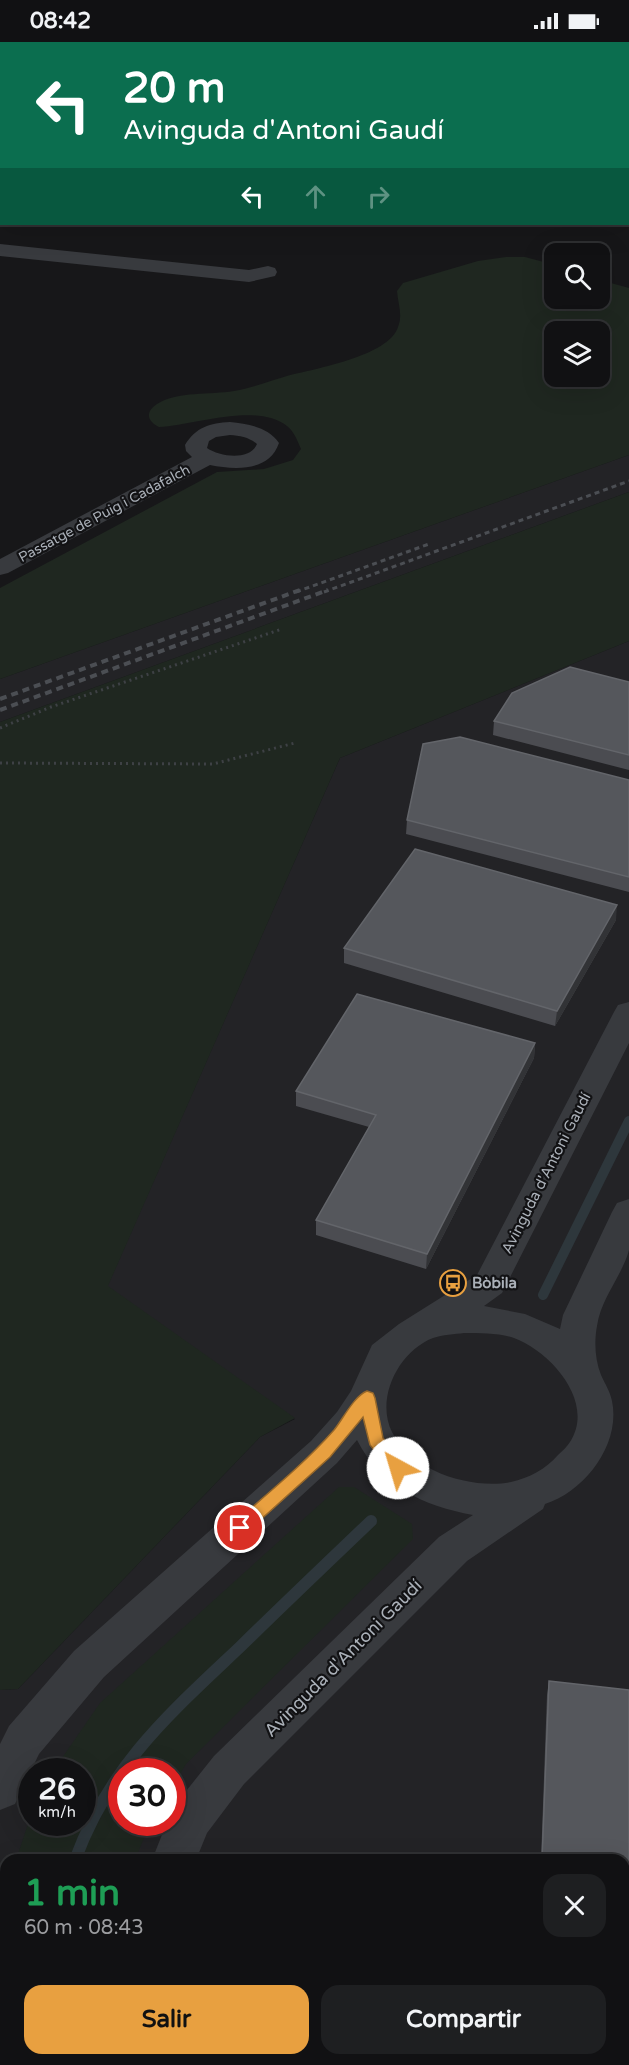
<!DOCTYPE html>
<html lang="es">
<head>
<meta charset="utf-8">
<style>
	:root { --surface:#111113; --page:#1e1f21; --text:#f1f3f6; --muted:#9c9da0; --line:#303133; --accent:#e8a040 }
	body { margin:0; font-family:"Varela Round",sans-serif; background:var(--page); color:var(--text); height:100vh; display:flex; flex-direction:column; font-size:22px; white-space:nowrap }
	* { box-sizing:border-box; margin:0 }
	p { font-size:20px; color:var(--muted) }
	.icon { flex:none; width:33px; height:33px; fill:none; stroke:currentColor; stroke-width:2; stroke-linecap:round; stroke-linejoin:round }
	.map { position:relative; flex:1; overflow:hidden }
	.side { position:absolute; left:0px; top:1812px; width:630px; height:212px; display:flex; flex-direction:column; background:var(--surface); border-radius:18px 18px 0 0; box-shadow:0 6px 24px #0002,0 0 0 2px var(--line) }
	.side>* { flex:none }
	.guide { position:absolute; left:0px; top:0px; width:630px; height:183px; box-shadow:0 6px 24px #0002,0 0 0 2px var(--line); background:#0b6e4f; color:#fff; overflow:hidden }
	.fabs { position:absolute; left:544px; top:201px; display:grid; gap:12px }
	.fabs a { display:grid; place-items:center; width:66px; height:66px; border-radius:12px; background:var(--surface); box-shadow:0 6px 24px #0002,0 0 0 2px var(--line); font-size:30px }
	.speed { position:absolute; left:18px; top:1716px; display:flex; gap:12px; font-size:30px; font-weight:700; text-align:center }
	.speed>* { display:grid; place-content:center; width:78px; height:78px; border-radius:50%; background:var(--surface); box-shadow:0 6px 24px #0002,0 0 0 2px var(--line); line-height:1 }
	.speed small { font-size:15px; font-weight:400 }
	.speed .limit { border:9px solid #d22; background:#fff; color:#111 }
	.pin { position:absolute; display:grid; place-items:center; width:51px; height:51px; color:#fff; margin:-26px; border:3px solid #fff; border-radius:50%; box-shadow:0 2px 6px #0007 }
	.me { position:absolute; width:66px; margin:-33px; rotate:321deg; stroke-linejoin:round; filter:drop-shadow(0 0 4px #0008) }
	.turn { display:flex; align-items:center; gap:21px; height:126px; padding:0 24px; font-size:27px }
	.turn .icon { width:78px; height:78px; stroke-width:2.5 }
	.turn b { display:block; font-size:42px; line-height:51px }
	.lanes { display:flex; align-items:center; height:57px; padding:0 24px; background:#0003; justify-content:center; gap:30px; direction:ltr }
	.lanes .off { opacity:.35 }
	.round { display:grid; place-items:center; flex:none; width:63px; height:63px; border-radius:18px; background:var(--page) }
	.headline { display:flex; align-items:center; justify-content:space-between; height:102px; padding:0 24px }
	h1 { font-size:36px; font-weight:700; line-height:45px; color:#1e9e55 }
	.primary-button { display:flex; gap:12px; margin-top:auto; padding:12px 24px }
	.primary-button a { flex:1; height:69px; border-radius:18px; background:var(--accent); color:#111; font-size:24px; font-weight:700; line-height:69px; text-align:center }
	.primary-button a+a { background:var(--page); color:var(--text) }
	.status { display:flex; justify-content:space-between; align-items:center; height:42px; padding:0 30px; background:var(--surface); direction:ltr }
	.status svg { height:16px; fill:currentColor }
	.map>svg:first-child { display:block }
</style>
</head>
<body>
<div class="status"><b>08:42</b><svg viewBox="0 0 49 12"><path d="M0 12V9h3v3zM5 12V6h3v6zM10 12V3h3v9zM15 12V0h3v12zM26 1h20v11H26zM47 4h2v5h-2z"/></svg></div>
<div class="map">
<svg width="629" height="2023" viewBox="0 0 629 2023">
	<rect width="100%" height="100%" fill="#171719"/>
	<!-- built -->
	<path fill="#232326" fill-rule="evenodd" d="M629 413V450L0 680V637Z
		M629 599V2023H0V1648L18 1647 260 1395 295 1377 107 1245 340 716ZM32 1730H82V1780H32ZM122 1730H172V1780H122ZM6 1818H624V2018H6Z"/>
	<!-- green -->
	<path fill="#1f2720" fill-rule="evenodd" d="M506 215H525L555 223V256H600V238L629 246V413L0 637V546L217 430 264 427 293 418 301 407C298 400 294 389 287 384 256 360 194 383 159 385 147 379 145 370 157 362 178 349 210 353 234 349 252 346 270 339 287 334 314 327 389 314 398 285 403 273 398 262 397 249L403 241 478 219ZM555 290H600V334H555Z
		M629 450V599L340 716 108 1244 295 1376 260 1395 18 1647 0 1648V680Z
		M339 1445H354L412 1482 413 1497 186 1722 173 1744 172 1730H122V1780L150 1781 135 1818H16L31 1773 32 1780H82V1730L53 1729 100 1661Z
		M6 1856V2018H106V2023H0V1877Z"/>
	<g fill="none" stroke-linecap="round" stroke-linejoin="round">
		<!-- stream-far1 -->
		<path stroke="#2e373c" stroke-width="10" d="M543 1253 629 1079"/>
		<!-- stream -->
		<path stroke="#2e373c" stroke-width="12" d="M75 1818C110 1723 168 1673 240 1605 283 1563 327 1521 371 1479
			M49 2023 50 2018"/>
		<!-- path-far1 -->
		<path stroke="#3e4145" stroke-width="2" stroke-dasharray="1.5 2" stroke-linecap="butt" d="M3 0 8 2
			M445 0 480 2"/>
		<!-- path -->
		<path stroke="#3e4145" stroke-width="3" stroke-dasharray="2 4" stroke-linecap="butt" d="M0 686 51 665 282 587
			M0 721 213 722 295 701"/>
		<!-- minor -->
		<path fill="#383a3e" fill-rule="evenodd" d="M81 0H97V2H81Z
			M0 162H2L0 174Z
			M0 202 249 228 268 224 275 226 277 230 275 234 249 240 0 214Z
			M230 380C248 382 268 385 279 401 269 430 235 428 210 423L8 531 0 533V517L192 415 186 409 185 403C196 385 210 381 230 380ZM230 393C240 394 249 395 257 402 250 419 220 415 207 406L209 399 216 395Z
			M629 960V1001L502 1251 484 1264 525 1272 560 1287 563 1273 612 1170 617 1161 629 1157C629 1173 629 1193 629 1208 622 1234 601 1256 597 1284 594 1300 595 1318 601 1333 605 1342 610 1349 612 1359 621 1402 585 1449 545 1462L543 1467 467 1519 244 1742 207 1791 196 1818H152L167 1780H172L175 1763 214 1714 439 1495 473 1473C424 1464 380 1444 357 1398L337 1421 104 1635 39 1712 15 1762 0 1768V1702L9 1684 74 1609 311 1399 337 1370 351 1349 372 1303 399 1282 477 1233 614 970 618 963ZM464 1291C481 1291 499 1291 514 1296 550 1309 596 1360 570 1400 567 1405 562 1409 558 1413 546 1427 529 1436 511 1440 472 1448 410 1429 392 1390 375 1356 399 1309 433 1296 442 1293 455 1292 464 1291Z
			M123 2018H171L170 2023H122Z"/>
		<!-- rail-far1 -->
		<path stroke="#4b4e53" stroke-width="3" stroke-dasharray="5 4" stroke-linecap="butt" d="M296 550 429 502
			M324 550 629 439"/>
		<!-- rail -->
		<path stroke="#4b4e53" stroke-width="4" stroke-dasharray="7 5" stroke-linecap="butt" d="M0 657 300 548
			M0 668 328 548"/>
	</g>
	<!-- wall -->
	<path fill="#4b4c51" d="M629 640V728L493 693 494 679Z
		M629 738V850L406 792 407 778Z
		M616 878 555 984 344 921V906Z
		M535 1001 534 1016 426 1227 316 1193V1178L369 1085 296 1064V1049Z
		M549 1639 629 1648V1882L624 1881V1818H541L547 1653Z"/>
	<!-- shaded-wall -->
	<path fill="#323336" d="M617 863 616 878 555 984 557 969Z
		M535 1001 534 1016 426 1227 427 1212Z"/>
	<!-- building -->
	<path fill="#55575c" stroke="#63656a" stroke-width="1.5" d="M570 625 629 640V713L494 679 512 651Z
		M460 695 629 738V835L407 778 423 702Z
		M415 807 617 863 557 969 344 906Z
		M357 952 535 1001 427 1212 316 1178 376 1073 296 1049Z
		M549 1639 629 1648V1868H624V1818H542Z"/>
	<!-- route -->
	<path fill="#e8a040" stroke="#97682a" stroke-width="1.5" d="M367 1349 373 1351 375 1356 383 1396 404 1422 407 1426 404 1431 398 1433 392 1431 370 1403 363 1375 330 1415 246 1491 240 1493 234 1491 232 1486 234 1481C268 1451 304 1422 334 1388 343 1377 354 1354 367 1349Z"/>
	<!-- icons -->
	<defs>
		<symbol id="bus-ring" viewBox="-11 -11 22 22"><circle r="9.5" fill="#121214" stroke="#e8a040" stroke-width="1.5"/><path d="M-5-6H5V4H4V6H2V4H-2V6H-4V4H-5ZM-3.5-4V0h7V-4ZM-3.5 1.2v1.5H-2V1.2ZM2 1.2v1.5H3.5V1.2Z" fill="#e8a040"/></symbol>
	</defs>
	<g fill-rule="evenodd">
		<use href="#bus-ring" x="438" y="1226" width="30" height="30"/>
	</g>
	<g text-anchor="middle" stroke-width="4.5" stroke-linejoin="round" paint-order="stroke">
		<!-- far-street labels -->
		<g font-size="14" fill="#aab0b8" stroke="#121214">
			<text transform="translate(104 471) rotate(-28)" y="5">Passatge de Puig i Cadafalch</text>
		</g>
		<!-- street labels -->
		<g font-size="15" fill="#aab0b8" stroke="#121214">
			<text transform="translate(546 1131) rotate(-63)" y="5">Avinguda d'Antoni Gaudí</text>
		</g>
		<!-- poi labels -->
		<g font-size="15" font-weight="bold" fill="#aab0b8" stroke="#121214" text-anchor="start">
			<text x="472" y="1246">Bòbila</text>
		</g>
		<!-- near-street labels -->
		<g font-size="18" fill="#aab0b8" stroke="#121214">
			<text transform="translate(343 1616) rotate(-45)" y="6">Avinguda d'Antoni Gaudí</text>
		</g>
	</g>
</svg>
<div class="fabs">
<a><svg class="icon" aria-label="search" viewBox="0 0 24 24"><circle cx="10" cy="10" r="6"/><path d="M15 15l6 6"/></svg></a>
<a><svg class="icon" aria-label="layers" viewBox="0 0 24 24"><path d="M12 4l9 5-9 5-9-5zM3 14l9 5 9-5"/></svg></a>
</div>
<div class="speed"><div>26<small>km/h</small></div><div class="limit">30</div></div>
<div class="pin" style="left:240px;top:1486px;background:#d93025"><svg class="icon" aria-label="arrive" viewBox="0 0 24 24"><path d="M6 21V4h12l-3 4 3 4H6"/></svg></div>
<svg class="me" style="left:398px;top:1426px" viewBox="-20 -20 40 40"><circle r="19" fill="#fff"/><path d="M0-13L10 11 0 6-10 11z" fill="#e8a040"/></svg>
<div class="guide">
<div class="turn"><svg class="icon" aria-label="left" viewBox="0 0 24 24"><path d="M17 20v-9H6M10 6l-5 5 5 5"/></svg><div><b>20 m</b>Avinguda d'Antoni Gaudí</div></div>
<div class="lanes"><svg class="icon" aria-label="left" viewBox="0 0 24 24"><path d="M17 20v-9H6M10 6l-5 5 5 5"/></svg><svg class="icon off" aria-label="ahead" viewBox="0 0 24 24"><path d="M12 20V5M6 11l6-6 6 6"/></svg><svg class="icon off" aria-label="right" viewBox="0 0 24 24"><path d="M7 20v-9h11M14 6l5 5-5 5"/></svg></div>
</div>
<section class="side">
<div class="headline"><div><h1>1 min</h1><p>60 m · 08:43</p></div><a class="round"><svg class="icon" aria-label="close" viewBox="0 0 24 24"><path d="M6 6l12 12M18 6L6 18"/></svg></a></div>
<div class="primary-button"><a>Salir</a><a>Compartir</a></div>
</section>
</div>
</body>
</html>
